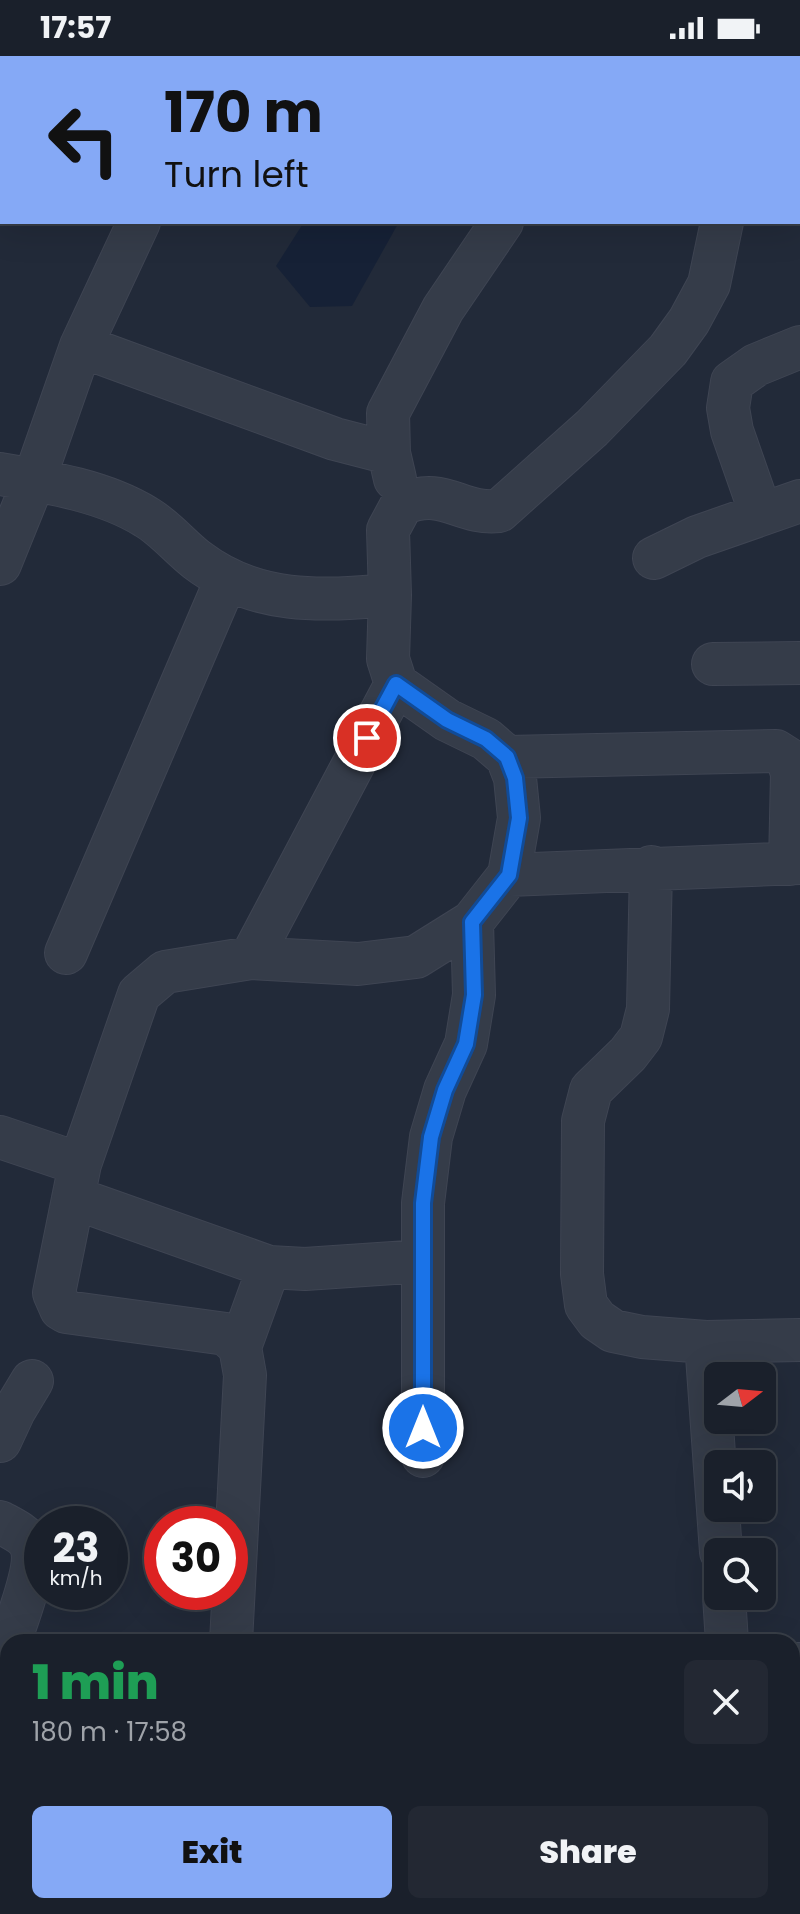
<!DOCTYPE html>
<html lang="en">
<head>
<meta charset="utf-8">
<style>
	:root { --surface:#1a202b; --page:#232833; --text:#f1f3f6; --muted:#9fa3a9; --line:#383e47; --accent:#85a9f6 }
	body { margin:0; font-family:Poppins,sans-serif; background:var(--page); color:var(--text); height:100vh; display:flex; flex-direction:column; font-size:30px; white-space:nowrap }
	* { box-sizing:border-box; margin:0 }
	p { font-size:26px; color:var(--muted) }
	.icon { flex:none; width:44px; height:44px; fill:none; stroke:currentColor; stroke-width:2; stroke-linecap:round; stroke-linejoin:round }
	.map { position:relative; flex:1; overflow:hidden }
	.drawer { position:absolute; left:0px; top:1578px; width:800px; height:280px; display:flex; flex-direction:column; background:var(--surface); border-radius:24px 24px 0 0; box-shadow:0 8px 32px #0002,0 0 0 2px var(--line) }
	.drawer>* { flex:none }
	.top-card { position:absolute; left:0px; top:0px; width:800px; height:168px; box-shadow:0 8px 32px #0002,0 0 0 2px var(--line); background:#85a9f6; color:#111; overflow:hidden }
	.needle { width:52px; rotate:74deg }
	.controls { position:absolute; left:704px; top:1306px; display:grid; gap:16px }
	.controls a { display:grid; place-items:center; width:72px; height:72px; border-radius:12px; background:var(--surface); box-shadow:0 8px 32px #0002,0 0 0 2px var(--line); font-size:40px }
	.speed { position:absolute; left:24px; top:1450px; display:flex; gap:16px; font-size:40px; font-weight:700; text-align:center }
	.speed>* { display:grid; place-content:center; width:104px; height:104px; border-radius:50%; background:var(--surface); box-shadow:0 8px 32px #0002,0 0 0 2px var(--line); line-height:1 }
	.speed small { font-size:20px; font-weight:400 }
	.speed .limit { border:12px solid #d22; background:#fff; color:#111 }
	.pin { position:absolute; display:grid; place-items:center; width:68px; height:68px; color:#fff; margin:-34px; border:4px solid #fff; border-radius:50%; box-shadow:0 2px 8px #0007 }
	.me { position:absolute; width:88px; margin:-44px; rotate:0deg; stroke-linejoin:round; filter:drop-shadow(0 0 6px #0008) }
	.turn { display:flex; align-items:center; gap:28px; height:168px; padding:0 32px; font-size:36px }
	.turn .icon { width:104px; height:104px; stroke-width:2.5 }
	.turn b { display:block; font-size:56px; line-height:68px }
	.round { display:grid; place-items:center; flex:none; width:84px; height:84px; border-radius:12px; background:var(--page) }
	.summary { display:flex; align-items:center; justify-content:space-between; height:136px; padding:0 32px }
	h1 { font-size:48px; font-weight:800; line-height:60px; color:#1e9e55 }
	.action { display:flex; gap:16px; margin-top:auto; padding:16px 32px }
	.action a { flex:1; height:92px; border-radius:12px; background:var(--accent); color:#111; font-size:32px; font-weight:800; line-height:92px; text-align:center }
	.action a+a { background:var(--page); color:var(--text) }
	.status { display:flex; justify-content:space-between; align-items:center; height:56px; padding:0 40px; background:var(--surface); direction:ltr }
	.status svg { height:22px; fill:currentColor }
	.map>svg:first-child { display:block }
</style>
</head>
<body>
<div class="status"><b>17:57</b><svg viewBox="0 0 49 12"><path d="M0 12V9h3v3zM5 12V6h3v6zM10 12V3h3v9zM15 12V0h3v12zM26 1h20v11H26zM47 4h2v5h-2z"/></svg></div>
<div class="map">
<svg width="800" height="1858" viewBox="0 0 800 1858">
	<rect width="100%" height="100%" fill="#222a39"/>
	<!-- water -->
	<path fill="#162136" d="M304 166H399L352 250 310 251 276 210Z"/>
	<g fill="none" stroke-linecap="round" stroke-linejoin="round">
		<defs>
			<path id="minor" d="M470 0 472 2
				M762 0 763 2
				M197 2 198 0
				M798 51 800 50
				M0 89H2
				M81 290 335 383 389 397
				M0 418C48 426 104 435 146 461 165 472 180 491 197 504 256 549 320 545 390 539L388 474 402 448C445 430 459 459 499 455L592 372 668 294 689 265 709 228 722 166
				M395 423 389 397 388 357 443 253 502 166
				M761 458 732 375 728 352 732 326 756 309 800 291
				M654 502 697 481 800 445
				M0 508 34 424 81 290 139 166
				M713 608 800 607
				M507 701 776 695 787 702 792 717 790 808
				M651 811 648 953 641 981 628 998 591 1034 583 1065 582 1218 586 1249 597 1264 613 1275 642 1281 706 1286 800 1284
				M509 819 800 807
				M66 897 226 524
				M251 902 396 628
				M0 1081 80 1108
				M74 1142 269 1211 305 1213 423 1205
				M706 1286 721 1496
				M240 1291 226 1278 66 1256 61 1253 54 1237 80 1108 139 938 165 916 251 902 358 908 416 901 472 866 509 819 519 762 515 722 507 701 486 683 447 664 396 628 388 603 390 539
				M0 1385 14 1355 32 1325
				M423 1400V1147L431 1081 445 1034 466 988 474 939 472 866
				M0 1466C9 1471 25 1478 30 1488 40 1509 16 1564 10 1586
				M724 1540 727 1586
				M231 1586 245 1319 240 1291 269 1211
				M8 1600V1682
				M792 1608H800
				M0 1773 8 1772
				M241 1850 243 1858
				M8 1858V1850
				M430 1858 436 1850"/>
		</defs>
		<!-- minor casing -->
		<use href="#minor" stroke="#3f4553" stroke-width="44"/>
		<!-- minor -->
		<use href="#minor" stroke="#353c49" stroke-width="42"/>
	</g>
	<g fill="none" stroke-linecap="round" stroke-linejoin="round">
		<defs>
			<path id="route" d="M367 682 396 628 447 664 486 683 507 701 515 722 519 762 509 819 472 866 474 939 466 988 445 1034 431 1081 423 1147V1372"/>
		</defs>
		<!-- route casing -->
		<use href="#route" stroke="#114b97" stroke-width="20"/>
		<!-- route -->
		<use href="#route" stroke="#1a73e8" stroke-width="14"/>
	</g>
</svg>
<div class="controls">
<a><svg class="needle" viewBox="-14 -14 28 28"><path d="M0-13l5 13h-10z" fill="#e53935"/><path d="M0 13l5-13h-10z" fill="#9fa3a9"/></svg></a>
<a><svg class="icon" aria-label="sound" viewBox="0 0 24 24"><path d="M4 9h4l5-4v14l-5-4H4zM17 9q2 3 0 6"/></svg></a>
<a><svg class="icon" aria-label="search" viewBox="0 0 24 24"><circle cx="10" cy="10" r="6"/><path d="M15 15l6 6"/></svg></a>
</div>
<div class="speed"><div>23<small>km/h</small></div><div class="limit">30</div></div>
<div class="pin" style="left:367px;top:682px;background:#d93025"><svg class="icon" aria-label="arrive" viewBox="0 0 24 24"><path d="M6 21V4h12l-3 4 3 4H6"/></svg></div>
<svg class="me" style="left:423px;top:1372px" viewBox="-20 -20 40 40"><circle r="17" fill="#1a73e8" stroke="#fff" stroke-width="3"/><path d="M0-11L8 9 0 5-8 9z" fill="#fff"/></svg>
<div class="top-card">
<div class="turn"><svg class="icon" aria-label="left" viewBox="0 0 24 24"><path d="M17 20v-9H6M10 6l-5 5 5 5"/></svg><div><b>170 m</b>Turn left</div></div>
</div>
<section class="drawer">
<div class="summary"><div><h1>1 min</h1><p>180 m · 17:58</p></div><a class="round"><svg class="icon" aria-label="close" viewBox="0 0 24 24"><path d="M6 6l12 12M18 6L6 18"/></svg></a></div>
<div class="action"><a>Exit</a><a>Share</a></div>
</section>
</div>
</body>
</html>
